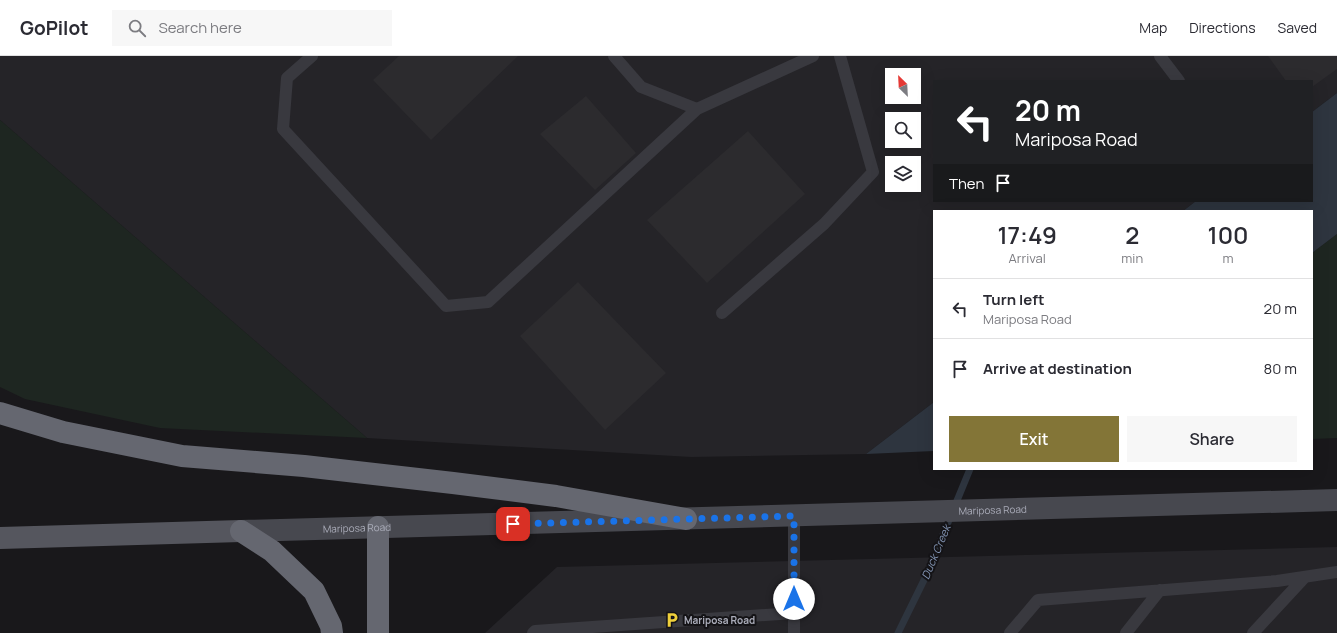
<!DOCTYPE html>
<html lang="en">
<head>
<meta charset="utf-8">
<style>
	:root { --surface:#fff; --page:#f7f7f7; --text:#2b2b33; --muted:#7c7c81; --line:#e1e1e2; --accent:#837537 }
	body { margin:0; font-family:Manrope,sans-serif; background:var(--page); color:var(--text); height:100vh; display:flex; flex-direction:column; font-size:15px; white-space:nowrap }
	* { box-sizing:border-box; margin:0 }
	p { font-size:13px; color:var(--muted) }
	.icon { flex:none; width:22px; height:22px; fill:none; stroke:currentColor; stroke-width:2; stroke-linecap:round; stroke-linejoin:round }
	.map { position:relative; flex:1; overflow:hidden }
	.details { position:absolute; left:933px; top:154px; width:380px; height:260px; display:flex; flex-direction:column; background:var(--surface); border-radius:0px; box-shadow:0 4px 16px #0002 }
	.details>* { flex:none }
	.hud { position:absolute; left:933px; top:24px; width:380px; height:122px; border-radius:0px; box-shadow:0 4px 16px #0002; background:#202124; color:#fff; overflow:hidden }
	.needle { width:26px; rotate:336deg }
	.controls { position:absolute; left:885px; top:12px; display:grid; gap:8px }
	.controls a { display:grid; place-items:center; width:36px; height:36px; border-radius:0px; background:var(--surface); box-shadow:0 4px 16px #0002; font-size:20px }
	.pin { position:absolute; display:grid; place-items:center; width:34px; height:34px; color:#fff; margin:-17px; border-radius:8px; box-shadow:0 2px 6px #0006 }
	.me { position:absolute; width:44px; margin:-22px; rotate:0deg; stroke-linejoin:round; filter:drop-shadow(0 0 3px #0008) }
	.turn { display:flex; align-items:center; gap:14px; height:84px; padding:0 16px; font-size:18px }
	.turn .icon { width:52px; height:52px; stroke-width:2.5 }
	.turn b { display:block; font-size:28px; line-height:34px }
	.then { display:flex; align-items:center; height:38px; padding:0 16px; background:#0003; gap:8px; font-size:15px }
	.eta { display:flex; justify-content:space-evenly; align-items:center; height:68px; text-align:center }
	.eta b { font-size:24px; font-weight:600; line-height:28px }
	.button { display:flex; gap:8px; margin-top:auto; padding:8px 16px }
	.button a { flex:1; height:46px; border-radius:0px; background:var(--accent); color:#fff; font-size:16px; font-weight:600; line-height:46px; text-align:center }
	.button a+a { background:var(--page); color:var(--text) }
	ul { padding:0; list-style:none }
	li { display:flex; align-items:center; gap:12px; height:60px; padding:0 16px; border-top:1px solid var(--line) }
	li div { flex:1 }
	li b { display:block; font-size:15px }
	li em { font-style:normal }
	header { display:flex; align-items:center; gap:24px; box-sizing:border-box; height:56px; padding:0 20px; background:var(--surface); border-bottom:1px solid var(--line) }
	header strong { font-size:19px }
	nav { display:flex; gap:22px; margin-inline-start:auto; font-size:14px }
	.search { width:280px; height:36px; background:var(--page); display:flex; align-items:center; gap:10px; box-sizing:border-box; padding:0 14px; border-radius:0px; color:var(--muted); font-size:15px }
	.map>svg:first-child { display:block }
</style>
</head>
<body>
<header>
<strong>GoPilot</strong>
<div class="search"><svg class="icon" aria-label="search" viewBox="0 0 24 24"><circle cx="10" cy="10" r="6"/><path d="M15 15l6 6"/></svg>Search here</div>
<nav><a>Map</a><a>Directions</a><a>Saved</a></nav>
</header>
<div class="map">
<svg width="1337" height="577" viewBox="0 0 1337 577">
	<rect width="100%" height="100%" fill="#19181b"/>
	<!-- built -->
	<path fill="#252428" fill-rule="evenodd" d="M0 0H1337V37L1312 56V25H934V145H1196L1183 155H934V346L866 398 691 401 367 382 0 64ZM892 19H914V41H892ZM892 63H914V85H892ZM892 107H914V129H892Z
		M1337 491V577H485L557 511Z"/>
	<!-- green -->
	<path fill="#1e2621" d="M0 64 367 382 160 372 25 343 0 331Z
		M1337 178V382L1312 383V197Z"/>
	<!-- water -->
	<path fill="#2e353f" d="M1337 37V178L1312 197V155H1183L1196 145H1312V56Z
		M934 346V395L866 398Z"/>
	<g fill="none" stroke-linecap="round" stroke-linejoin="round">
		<!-- stream -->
		<path stroke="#2e353f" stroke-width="7" d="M898 577 926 520 970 413"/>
	</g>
	<!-- building -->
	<path fill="#2c2b2e" d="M399 0H518L431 84 373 24Z
		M1268 0H1337V13L1312 31V25H1286Z
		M586 40 636 97 595 134 540 78Z
		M748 75 805 138 707 227 647 164Z
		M578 226 666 317 605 374 520 280Z"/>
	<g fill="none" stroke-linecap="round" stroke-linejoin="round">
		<!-- lane -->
		<path stroke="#39393f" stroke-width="12" d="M312 0 287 22 283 73 446 250 488 246 697 53 813 0
			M614 0 641 31 697 53
			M1160 0 1179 25
			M722 257 824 168 873 116 840 0
			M533 577 535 575 794 557
			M794 577V459
			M1010 577 1038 544 1277 525 1337 516
			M1126 577 1160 534
			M1253 577 1305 521"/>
		<!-- secondary -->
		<path stroke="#47484f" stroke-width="22" id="s1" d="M241 475 1337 444"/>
		<!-- primary -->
		<path stroke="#55565e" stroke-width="22" d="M0 482 241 475"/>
		<!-- highway -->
		<path stroke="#656770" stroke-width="22" d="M0 357 63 376 182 400 304 410 453 427 556 440 686 463
			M241 475 272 495 314 535 331 570 332 577
			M378 577V471"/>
	</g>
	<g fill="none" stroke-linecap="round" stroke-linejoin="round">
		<!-- route -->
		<path stroke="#1a73e8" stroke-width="7" stroke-dasharray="0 12.6" d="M513 468 794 460V543"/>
	</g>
	<!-- icons -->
	<defs>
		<symbol id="parking-bare" viewBox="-9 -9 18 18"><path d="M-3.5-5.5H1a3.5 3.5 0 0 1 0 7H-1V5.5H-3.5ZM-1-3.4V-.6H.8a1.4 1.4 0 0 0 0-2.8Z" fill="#efd03b" stroke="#141316" stroke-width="2.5" paint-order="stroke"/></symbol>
	</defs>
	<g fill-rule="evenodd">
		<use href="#parking-bare" x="661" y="553" width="22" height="22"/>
	</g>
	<g text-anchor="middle" stroke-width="4" stroke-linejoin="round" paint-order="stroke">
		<!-- street labels -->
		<g font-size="10" fill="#abadba" stroke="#141316">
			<text dy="4" stroke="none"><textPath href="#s1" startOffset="752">Mariposa Road</textPath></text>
			<text dy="4" stroke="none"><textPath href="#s1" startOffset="116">Mariposa Road</textPath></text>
		</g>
		<!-- poi labels -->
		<g font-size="10" font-weight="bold" fill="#abadba" stroke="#141316" text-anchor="start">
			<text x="684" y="568">Mariposa Road</text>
		</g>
		<!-- water labels -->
		<g font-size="11" font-style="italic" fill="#8395b4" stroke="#141316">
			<text transform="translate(936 496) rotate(-67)" y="4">Duck Creek</text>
		</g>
	</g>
</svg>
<div class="controls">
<a><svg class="needle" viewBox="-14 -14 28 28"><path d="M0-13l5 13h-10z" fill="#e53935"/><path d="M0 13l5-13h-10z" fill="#7c7c81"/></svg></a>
<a><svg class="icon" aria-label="search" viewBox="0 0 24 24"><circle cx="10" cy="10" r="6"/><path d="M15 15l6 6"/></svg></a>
<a><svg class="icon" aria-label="layers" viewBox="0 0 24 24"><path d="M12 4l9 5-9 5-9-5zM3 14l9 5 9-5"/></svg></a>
</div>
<div class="pin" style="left:513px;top:468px;background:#d93025"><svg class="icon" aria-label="arrive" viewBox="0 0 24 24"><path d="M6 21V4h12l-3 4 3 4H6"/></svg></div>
<svg class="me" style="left:794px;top:543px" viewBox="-20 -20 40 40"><circle r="19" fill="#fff"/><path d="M0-13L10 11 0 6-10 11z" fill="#1a73e8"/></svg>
<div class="hud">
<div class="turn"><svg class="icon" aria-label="left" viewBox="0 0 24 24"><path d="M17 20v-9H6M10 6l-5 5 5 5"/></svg><div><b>20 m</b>Mariposa Road</div></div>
<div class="then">Then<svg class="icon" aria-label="arrive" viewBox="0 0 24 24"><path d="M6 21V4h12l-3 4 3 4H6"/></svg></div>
</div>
<section class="details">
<div class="eta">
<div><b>17:49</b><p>Arrival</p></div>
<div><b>2</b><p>min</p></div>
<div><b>100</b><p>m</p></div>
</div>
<ul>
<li><svg class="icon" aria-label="left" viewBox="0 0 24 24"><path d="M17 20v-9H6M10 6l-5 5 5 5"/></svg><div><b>Turn left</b><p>Mariposa Road</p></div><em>20 m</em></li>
<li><svg class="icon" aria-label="arrive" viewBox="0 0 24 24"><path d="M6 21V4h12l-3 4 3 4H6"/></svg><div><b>Arrive at destination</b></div><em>80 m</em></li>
</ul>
<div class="button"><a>Exit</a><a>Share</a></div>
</section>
</div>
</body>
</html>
